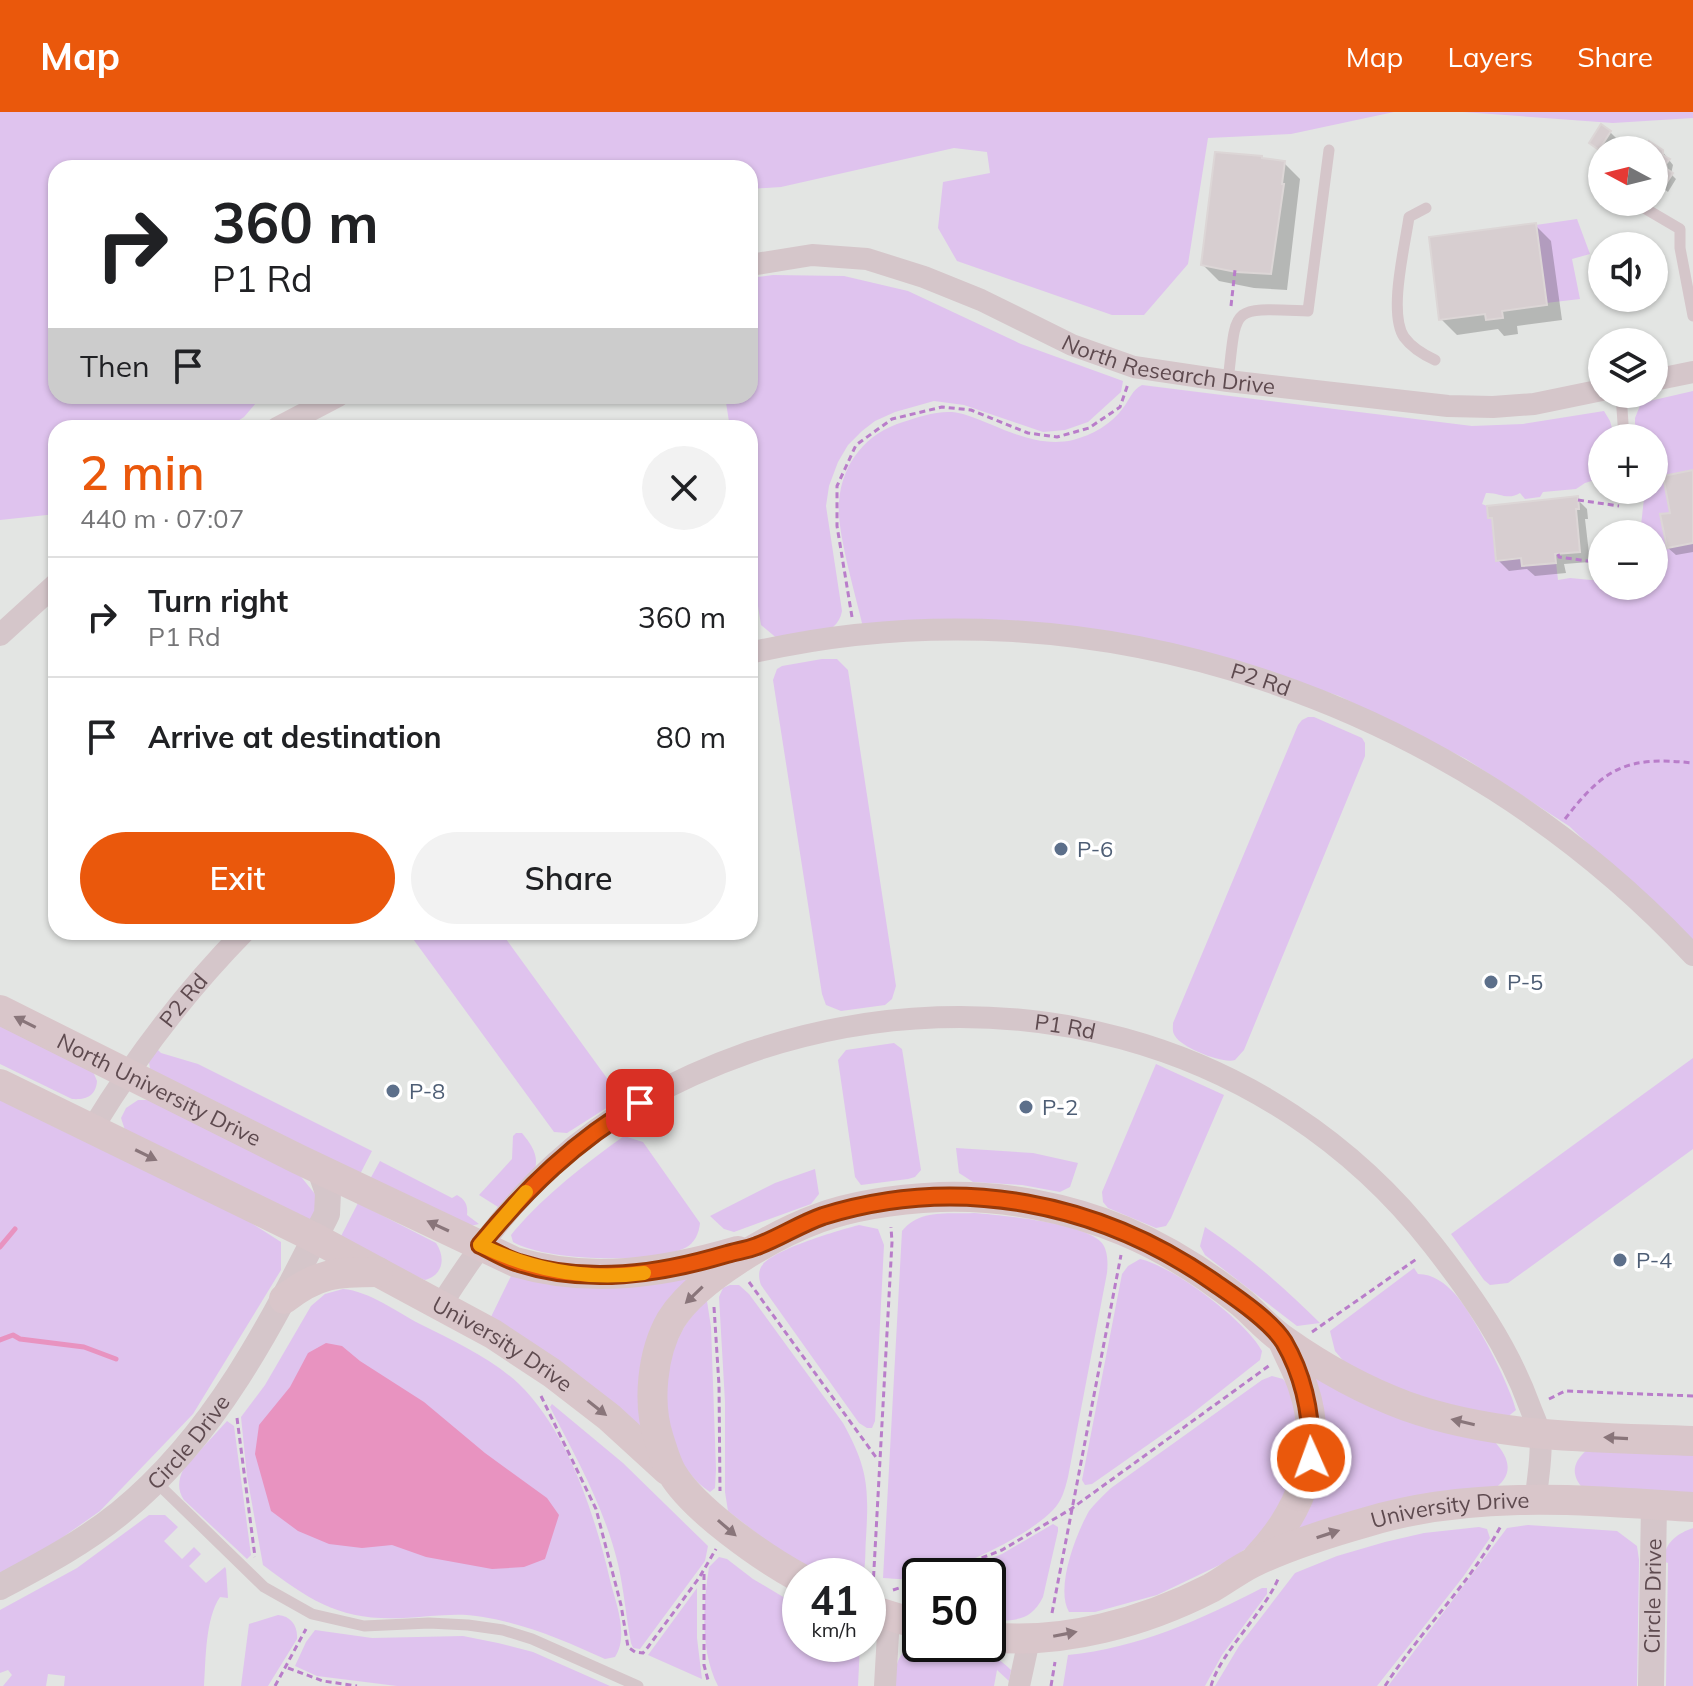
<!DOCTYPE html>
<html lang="en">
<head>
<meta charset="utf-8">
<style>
	:root { --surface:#fff; --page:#f2f2f2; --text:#202124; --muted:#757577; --line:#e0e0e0; --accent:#ea580c }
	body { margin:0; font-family:Mulish,sans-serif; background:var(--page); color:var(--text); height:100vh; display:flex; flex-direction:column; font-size:30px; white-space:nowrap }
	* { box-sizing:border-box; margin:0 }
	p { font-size:26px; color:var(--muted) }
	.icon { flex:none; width:44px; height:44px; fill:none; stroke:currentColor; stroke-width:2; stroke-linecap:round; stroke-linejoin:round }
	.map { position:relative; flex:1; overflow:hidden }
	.drawer { position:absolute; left:48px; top:308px; width:710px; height:520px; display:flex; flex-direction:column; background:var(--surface); border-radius:24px; box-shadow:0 2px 6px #0004 }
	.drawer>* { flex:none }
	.banner { position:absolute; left:48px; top:48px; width:710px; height:244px; border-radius:24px; box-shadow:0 2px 6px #0004; background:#fff; color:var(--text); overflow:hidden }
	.needle { width:52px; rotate:277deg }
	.buttons { position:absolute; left:1588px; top:24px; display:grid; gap:16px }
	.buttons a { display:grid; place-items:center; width:80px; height:80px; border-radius:50%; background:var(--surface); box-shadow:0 2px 6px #0004; font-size:40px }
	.speed { position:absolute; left:782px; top:1446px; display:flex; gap:16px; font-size:40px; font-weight:700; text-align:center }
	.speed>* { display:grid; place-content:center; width:104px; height:104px; border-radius:50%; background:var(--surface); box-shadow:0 2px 6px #0004; line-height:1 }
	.speed small { font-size:20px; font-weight:400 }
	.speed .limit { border:4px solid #111; border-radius:12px; background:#fff; color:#111 }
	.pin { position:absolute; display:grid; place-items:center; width:68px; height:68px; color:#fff; margin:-34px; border-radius:16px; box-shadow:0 4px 12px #0006 }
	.me { position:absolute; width:88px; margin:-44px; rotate:358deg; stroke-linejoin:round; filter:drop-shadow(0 0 6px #0008) }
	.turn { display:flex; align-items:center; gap:28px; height:168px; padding:0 32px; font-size:36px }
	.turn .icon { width:104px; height:104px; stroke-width:2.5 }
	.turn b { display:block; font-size:56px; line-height:68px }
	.then { display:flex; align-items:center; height:76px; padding:0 32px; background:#0003; gap:16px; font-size:30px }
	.round { display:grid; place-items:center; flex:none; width:84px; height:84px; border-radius:42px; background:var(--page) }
	.headline { display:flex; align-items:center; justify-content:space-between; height:136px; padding:0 32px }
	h1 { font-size:48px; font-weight:600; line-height:60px; color:var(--accent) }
	.button { display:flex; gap:16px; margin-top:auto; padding:16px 32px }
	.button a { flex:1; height:92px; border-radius:48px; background:var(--accent); color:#fff; font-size:32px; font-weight:600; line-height:92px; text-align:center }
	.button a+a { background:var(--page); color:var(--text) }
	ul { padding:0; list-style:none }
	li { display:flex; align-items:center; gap:24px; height:120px; padding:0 32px; border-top:2px solid var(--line) }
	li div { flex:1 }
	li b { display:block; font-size:30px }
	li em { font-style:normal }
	header { display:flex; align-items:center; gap:48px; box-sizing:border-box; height:112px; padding:0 40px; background:var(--accent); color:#fff }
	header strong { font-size:38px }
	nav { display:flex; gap:44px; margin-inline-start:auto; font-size:28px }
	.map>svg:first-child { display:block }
</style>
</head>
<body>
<header>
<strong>Map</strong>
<nav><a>Map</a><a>Layers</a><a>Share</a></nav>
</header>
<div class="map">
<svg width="1693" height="1574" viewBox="0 0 1693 1574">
	<rect width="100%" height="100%" fill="#f2f4f2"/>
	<!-- education -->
	<path fill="#e3e5e3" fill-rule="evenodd" d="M0 0H1693V1574H0ZM1602 38H1654V90H1602ZM56 56H750V284H56ZM1602 134H1654V186H1602ZM1602 230H1654V282H1602ZM56 316H750V820H56ZM1602 326H1654V378H1602ZM1602 422H1654V474H1602ZM800 1464H868V1532H800ZM920 1464H988V1532H920Z"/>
	<!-- green -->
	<path fill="#dfc3ee" d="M0 0H1394L1291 22 1208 26 1188 152 1144 203H1112L957 149 938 116 943 70 990 61 987 40 954 36 781 75 750 77V56H56V284H262L244 305 227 316H56V402L0 408Z
		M1463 0H1693V6L1613 11Z
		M1577 107 1590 142 1572 147 1580 187 1546 191 1536 113Z
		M773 163 844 164 908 179 1021 232 1123 269 1121 280 1088 310 1065 318 1043 320 964 293 934 289 895 300 875 309 862 319 848 333 838 350 829 374 826 394 842 499C837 527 802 524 779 528L761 513 750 443V316H730L725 284H750V166Z
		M1142 273 1472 314 1523 312 1604 299 1610 309 1615 326H1602L1601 366 1585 371 1576 377 1543 380 1540 385 1525 387 1520 381C1508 389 1498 380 1486 381L1482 392 1487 394 1488 406H1492L1496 449 1521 446 1523 454 1556 451 1558 468 1570 466 1602 469V474H1654V422H1640L1645 378H1654V326H1635V306L1641 291 1693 279V830L1569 714 1466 647 1339 584 1216 543 1144 527 863 515C856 484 836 418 839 390 842 350 867 321 903 310 920 304 945 296 963 302 999 313 1033 337 1073 328 1092 323 1112 312 1123 296 1130 287 1132 278 1142 273Z
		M822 547H837L848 558 896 874 892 887 885 893 841 899 826 893 822 882 773 568 777 557 782 554Z
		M1308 605H1314L1362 626 1365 631V644L1244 938 1235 948C1223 952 1182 936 1175 924 1172 919 1173 917 1173 911L1298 613 1302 608Z
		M408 820H501L609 969 612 985 608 995 567 1021 554 1020Z
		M0 912 92 957 97 969C96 984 86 988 72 987L0 952Z
		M894 931 902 937 903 943 921 1058 915 1065 908 1067 861 1073 855 1065 838 948 846 938Z
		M157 937 161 941 198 952 372 1039 357 1068 150 957 149 950Z
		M1693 946V1037L1508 1171 1490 1173 1484 1168 1451 1122Z
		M1156 952 1224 983 1171 1106 1166 1114 1156 1116 1108 1096 1103 1090 1102 1080Z
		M0 986 245 1107 281 1130V1158L193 1302 100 1399 56 1430 0 1462Z
		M138 988H151L298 1061 315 1082V1112L126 1021 121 1006 126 996Z
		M516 1021H522C531 1032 539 1043 535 1057L498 1095 479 1083 512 1047 513 1024Z
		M624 1024 643 1030 700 1111C699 1121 695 1131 685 1136 650 1152 546 1149 513 1130L511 1123 515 1118C547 1081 584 1053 624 1024Z
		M956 1036 1033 1041 1078 1051 1070 1075 1060 1080 1022 1073 973 1070 959 1061Z
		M380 1049 452 1086 457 1083C466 1088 468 1094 467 1103L479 1112 466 1115 369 1069Z
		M815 1057 819 1082 811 1092 734 1120 724 1117 710 1104 775 1071Z
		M358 1091 436 1131C446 1146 443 1163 425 1168L338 1130Z
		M974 1101C1000 1103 1085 1111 1102 1131 1108 1139 1108 1151 1107 1161L1068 1365C1065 1377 1062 1389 1053 1398 1028 1425 944 1465 908 1467 900 1468 891 1466 883 1466L902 1119C919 1097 948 1102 974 1101Z
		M859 1113 878 1117 884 1133 875 1309 872 1316H867L859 1311 761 1173C759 1167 758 1161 761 1155 770 1138 840 1118 859 1113Z
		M1205 1115C1247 1143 1284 1175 1320 1211L1297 1214 1205 1143 1200 1134Z
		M1140 1147C1173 1154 1246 1209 1262 1239L1260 1248 1189 1304 1092 1372 1085 1373 1082 1368 1122 1162 1128 1154Z
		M1414 1156 1418 1162C1433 1162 1445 1171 1455 1182 1473 1201 1510 1273 1516 1298L1506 1306 1413 1284 1346 1252 1335 1239 1330 1219Z
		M512 1162 690 1165 648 1319 489 1209Z
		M730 1173H739L749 1182 843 1311C868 1356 869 1376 866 1426 865 1439 866 1452 863 1464L819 1463 777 1437 728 1399 725 1380V1290L719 1185 723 1176Z
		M343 1177C369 1179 397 1200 420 1212 454 1229 491 1246 519 1272 568 1320 595 1403 610 1468 616 1492 629 1523 615 1545L605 1547C566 1529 526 1512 483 1505 455 1500 430 1505 403 1506 340 1509 311 1489 263 1453L247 1364 241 1305 265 1273 311 1194 325 1182Z
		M707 1189 711 1215 716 1357 715 1376 710 1380C650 1340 653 1231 707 1189Z
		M1312 1261 1495 1330C1512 1349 1513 1365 1491 1379L1299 1421 1296 1415Z
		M1272 1264 1283 1267 1296 1283 1299 1363 1254 1431 1228 1449 1157 1483 1095 1500H1069C1055 1476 1076 1422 1089 1399 1095 1391 1103 1384 1111 1376L1262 1268Z
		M552 1292 623 1351 708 1434 705 1449 640 1537 633 1536 631 1531C626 1505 624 1478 618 1452 604 1394 576 1346 550 1295Z
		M227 1309 234 1314 251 1443 247 1447 184 1388C177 1377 178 1368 184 1356Z
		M1587 1338 1693 1341V1385L1588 1381C1571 1367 1570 1352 1587 1338Z
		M149 1403H165L178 1415 164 1429 182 1447 194 1435 201 1442 189 1454 206 1471 225 1455 226 1457 228 1486 220 1485C205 1507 206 1548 204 1574H64L65 1564 48 1562 46 1574H3L12 1563 8 1558 0 1561V1498L77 1456Z
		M1053 1412 1058 1415V1419L1043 1485C1031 1510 1013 1509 988 1508V1464H946L1002 1442Z
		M1528 1413 1617 1419 1637 1434 1639 1448 1637 1574H1388L1507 1416Z
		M1479 1415 1487 1417 1490 1426 1463 1465 1377 1574H1215L1239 1534 1295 1461 1337 1444 1385 1430 1424 1421Z
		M1693 1416V1574H1666L1668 1451 1665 1450C1662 1432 1678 1421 1693 1416Z
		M719 1445 727 1447 753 1467 800 1495V1532H860L858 1574H718C700 1539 703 1493 709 1455Z
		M697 1476V1526L702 1567 648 1543Z
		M1262 1476H1267V1482L1222 1543 1205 1574H1063L1068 1543C1138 1536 1200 1508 1262 1476Z
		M278 1503C291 1504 298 1514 297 1527L268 1574H241L249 1512Z
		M315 1518 372 1526 463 1524 498 1531 533 1540 610 1574H397L317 1564 295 1554 306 1530Z
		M934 1532C965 1536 989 1535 1011 1558L1009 1569 997 1558 994 1574H894C896 1542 901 1534 934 1532Z"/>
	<!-- water -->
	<path fill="#e893c0" d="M326 1231 342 1234 360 1249 424 1290 485 1341 547 1386 559 1403 545 1447 524 1455 492 1457 426 1445 392 1433 362 1436 329 1432 298 1419 271 1399 255 1342 259 1313 290 1275 308 1241Z"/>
	<!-- shadow -->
	<path fill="#0003" d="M1610 20 1626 36 1625 38H1602V41L1592 30Z
		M1650 32 1662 39 1673 53 1671 62 1676 67 1668 80 1664 77 1657 78 1654 82V38H1646Z
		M1264 48 1284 51 1300 67 1287 178 1254 176 1219 169 1203 153Z
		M1535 113 1551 129 1562 208 1517 214 1518 222 1504 224 1498 217 1457 223 1441 207Z
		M1693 360V440L1676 443 1668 436 1672 402Z
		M1577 387 1587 397 1588 407H1585L1590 450 1564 452 1566 461 1535 464 1527 457 1509 459 1498 448 1494 409 1490 405Z"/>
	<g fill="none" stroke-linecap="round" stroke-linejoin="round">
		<!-- stream -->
		<path stroke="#e893c0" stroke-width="5" d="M0 1135 15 1117
			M0 1228 13 1223 20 1227 84 1235 116 1247"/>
	</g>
	<!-- building -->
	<path fill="#d7ced0" stroke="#dcd6d6" stroke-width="2" d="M1601 12 1611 19 1599 38 1589 31Z
		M1649 29 1663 38V43L1670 47 1666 52 1667 57 1673 61 1663 76 1654 73V38H1644Z
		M1215 40 1262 44V46L1285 49 1282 72H1284L1271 162 1236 160 1201 153Z
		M1536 111 1547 193 1502 199 1503 206 1486 208 1485 202 1439 208 1429 125Z
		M1693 358V431L1667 436 1660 402 1670 401 1663 364Z
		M1578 384 1579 397H1576L1580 440 1555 442 1556 451 1522 454 1521 446 1496 449 1492 406H1488L1487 394Z"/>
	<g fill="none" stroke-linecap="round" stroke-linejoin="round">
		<!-- path -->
		<path stroke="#b97dca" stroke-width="3" stroke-dasharray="6 4" stroke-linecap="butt" d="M1231 194 1235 158
			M1578 388 1619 394
			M1558 442 1559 445 1602 451
			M852 505 837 414V374L856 333 892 307 942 295 971 298 1028 321 1057 325 1089 316 1120 295 1128 272
			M1565 707C1605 655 1627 644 1693 651
			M749 1170 878 1348
			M714 1195 719 1273 720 1379
			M1312 1220 1418 1146
			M541 1284 596 1397 621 1493 628 1535 635 1540 643 1541 648 1535 699 1466 716 1437
			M1549 1287 1565 1279 1693 1284
			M237 1306 255 1445
			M704 1462V1553L708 1568
			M935 1464 1002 1438 1071 1397 1270 1253
			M873 1475 892 1130 891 1115
			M893 1478 920 1469
			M1052 1501 1121 1143
			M288 1556 323 1569 357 1574
			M275 1574 306 1517
			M1051 1574 1055 1550
			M1211 1574C1221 1539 1263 1503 1279 1465
			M1385 1574C1421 1518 1470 1472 1502 1412"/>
		<!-- service -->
		<path stroke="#d5c6ca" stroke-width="11" d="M1634 90 1680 117V136L1693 204
			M1426 96 1409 105C1405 134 1388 201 1404 225 1412 236 1422 242 1435 248
			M1228 269C1237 192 1229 196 1308 199L1329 38
			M1621 282 1624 326
			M156 1370 264 1475 312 1502 364 1514 429 1511 468 1513 503 1518 532 1527 638 1574"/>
		<!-- minor -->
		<g stroke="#d5c6ca" stroke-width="22">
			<path id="s1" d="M750 153 812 143 867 147 924 165 981 188 1072 233 1134 255 1228 269 1448 294 1493 295 1534 292 1602 278"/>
			<path d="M1654 268 1693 260"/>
			<path d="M277 316 338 284"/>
			<path d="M0 523 56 472"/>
			<path id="s2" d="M750 541C1092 461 1457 590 1693 843"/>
			<path id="s3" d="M92 1017C136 945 185 880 244 820"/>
			<path id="s4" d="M441 1193C474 1141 509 1093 555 1051 610 1001 679 965 750 940 997 856 1270 924 1433 1133 1472 1183 1508 1234 1530 1295 1533 1303 1538 1313 1540 1322 1543 1342 1537 1367 1536 1388"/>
			<path d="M885 1574 889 1505"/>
			<path d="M1019 1574 1029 1528"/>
		</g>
		<!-- tertiary -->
		<g stroke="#d5c6ca" stroke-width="26">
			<path id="s5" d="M0 1475C41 1453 83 1431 120 1401 216 1323 272 1211 327 1102L328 1081 320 1058"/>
			<path id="s6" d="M1651 1574 1654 1392"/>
		</g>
		<!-- secondary -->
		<g stroke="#d9c6ca" stroke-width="30">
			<path id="s7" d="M0 898 298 1047 515 1150C591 1172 663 1161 738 1139"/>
			<path id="s8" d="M0 972 315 1126 493 1222 552 1261 609 1305 667 1358"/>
			<path d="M284 1187C318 1161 336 1160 378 1160"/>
			<path d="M1257 1446C1302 1399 1325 1339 1303 1275 1298 1259 1289 1244 1283 1229"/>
			<path d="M800 1466C763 1446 693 1397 672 1361 666 1351 663 1339 659 1327 647 1291 652 1241 671 1208 696 1167 775 1122 819 1106 857 1092 900 1087 940 1085 1002 1083 1067 1095 1124 1119 1167 1137 1206 1162 1242 1191 1256 1203 1269 1219 1285 1229 1322 1255 1363 1278 1406 1294 1498 1327 1597 1325 1693 1329"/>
			<path d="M868 1497 920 1513"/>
			<path id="s9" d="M988 1525C1062 1533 1145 1510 1211 1476 1225 1468 1238 1458 1252 1451 1289 1433 1328 1421 1367 1410 1472 1378 1585 1388 1693 1395"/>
		</g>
	</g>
	<!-- one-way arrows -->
	<defs><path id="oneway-solid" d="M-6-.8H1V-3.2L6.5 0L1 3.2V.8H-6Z" transform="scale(2)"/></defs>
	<g fill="#89757a">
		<use href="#oneway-solid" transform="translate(25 910) rotate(-153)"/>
		<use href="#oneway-solid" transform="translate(146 1043) rotate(26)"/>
		<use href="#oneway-solid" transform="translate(438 1114) rotate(-155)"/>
		<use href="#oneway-solid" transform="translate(694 1183) rotate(136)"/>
		<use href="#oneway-solid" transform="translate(597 1296) rotate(38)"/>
		<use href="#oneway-solid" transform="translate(1463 1310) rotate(-167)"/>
		<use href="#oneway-solid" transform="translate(1616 1326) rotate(-177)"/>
		<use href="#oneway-solid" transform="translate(727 1416) rotate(41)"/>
		<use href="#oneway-solid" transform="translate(1328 1422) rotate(-18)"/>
		<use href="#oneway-solid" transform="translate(1065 1522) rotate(-11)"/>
	</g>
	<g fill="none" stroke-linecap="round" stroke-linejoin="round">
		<defs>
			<path id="route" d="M640 991C576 1028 526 1077 480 1133 493 1139 505 1147 519 1151 587 1173 660 1162 727 1142 737 1139 747 1138 757 1134 779 1126 800 1112 823 1104 958 1062 1100 1090 1215 1171 1235 1185 1271 1209 1284 1230 1305 1266 1312 1305 1311 1346"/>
		</defs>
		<!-- route casing -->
		<use href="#route" stroke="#983908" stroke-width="20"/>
		<!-- route -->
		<use href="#route" stroke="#ea580c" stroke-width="14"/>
		<!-- slow -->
		<path stroke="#f59e0b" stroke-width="14" d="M526 1080 480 1133C532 1158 585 1169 644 1161"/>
	</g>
	<!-- markers -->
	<g fill="#5c6f8a" stroke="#fff" stroke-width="3">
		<circle cx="1061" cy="737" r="8"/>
		<circle cx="1491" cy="870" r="8"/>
		<circle cx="393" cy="979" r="8"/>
		<circle cx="1026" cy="995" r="8"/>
		<circle cx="1620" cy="1148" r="8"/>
	</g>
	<g text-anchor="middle" stroke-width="7" stroke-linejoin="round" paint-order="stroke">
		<!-- street labels -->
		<g font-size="22" fill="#5e4a4f" stroke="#fff">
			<text dy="8" stroke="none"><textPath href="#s1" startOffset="440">North Research Drive</textPath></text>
			<text dy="8" stroke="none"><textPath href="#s2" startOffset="518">P2 Rd</textPath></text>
			<text dy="8" stroke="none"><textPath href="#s3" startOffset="158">P2 Rd</textPath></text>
			<text dy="8" stroke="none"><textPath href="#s4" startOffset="728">P1 Rd</textPath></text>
			<text dy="8" stroke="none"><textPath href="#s7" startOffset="178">North University Drive</textPath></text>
			<text dy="8" stroke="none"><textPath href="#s8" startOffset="566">University Drive</textPath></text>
			<text dy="8" stroke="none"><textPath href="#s5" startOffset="240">Circle Drive</textPath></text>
			<text dy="8" stroke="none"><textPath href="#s9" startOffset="486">University Drive</textPath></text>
			<text dy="8" stroke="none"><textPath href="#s6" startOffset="90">Circle Drive</textPath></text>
		</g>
		<!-- service labels -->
		<g font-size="22" fill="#4e5e75" stroke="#fff" text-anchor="start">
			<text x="1077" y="745">P-6</text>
			<text x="1507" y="878">P-5</text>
			<text x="409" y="987">P-8</text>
			<text x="1042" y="1003">P-2</text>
			<text x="1636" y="1156">P-4</text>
		</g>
	</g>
</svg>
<div class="buttons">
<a><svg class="needle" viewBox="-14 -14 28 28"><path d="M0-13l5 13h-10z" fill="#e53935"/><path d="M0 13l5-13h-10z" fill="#757577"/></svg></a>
<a><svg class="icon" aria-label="sound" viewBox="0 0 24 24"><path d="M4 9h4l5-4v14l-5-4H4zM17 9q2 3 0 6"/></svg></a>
<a><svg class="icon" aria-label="layers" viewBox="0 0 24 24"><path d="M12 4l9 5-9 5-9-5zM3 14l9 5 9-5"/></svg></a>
<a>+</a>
<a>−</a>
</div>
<div class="speed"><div>41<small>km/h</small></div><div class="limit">50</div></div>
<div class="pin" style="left:640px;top:991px;background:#d93025"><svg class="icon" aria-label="arrive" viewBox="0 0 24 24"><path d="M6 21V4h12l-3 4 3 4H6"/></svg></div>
<svg class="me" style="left:1311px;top:1346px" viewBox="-20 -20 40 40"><circle r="17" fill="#ea580c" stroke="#fff" stroke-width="3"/><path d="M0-11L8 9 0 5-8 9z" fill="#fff"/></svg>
<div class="banner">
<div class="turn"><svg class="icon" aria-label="right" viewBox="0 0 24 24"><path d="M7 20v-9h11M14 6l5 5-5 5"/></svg><div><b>360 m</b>P1 Rd</div></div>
<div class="then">Then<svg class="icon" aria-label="arrive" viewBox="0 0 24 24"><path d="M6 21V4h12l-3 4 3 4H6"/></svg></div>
</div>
<section class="drawer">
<div class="headline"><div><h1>2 min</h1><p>440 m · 07:07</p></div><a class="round"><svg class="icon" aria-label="close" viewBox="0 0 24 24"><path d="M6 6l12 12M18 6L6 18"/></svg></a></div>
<ul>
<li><svg class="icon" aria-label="right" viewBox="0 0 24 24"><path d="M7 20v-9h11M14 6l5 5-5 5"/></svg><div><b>Turn right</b><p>P1 Rd</p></div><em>360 m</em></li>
<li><svg class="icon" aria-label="arrive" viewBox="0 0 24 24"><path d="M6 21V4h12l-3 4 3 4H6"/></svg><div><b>Arrive at destination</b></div><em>80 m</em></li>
</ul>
<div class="button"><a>Exit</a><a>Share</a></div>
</section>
</div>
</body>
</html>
